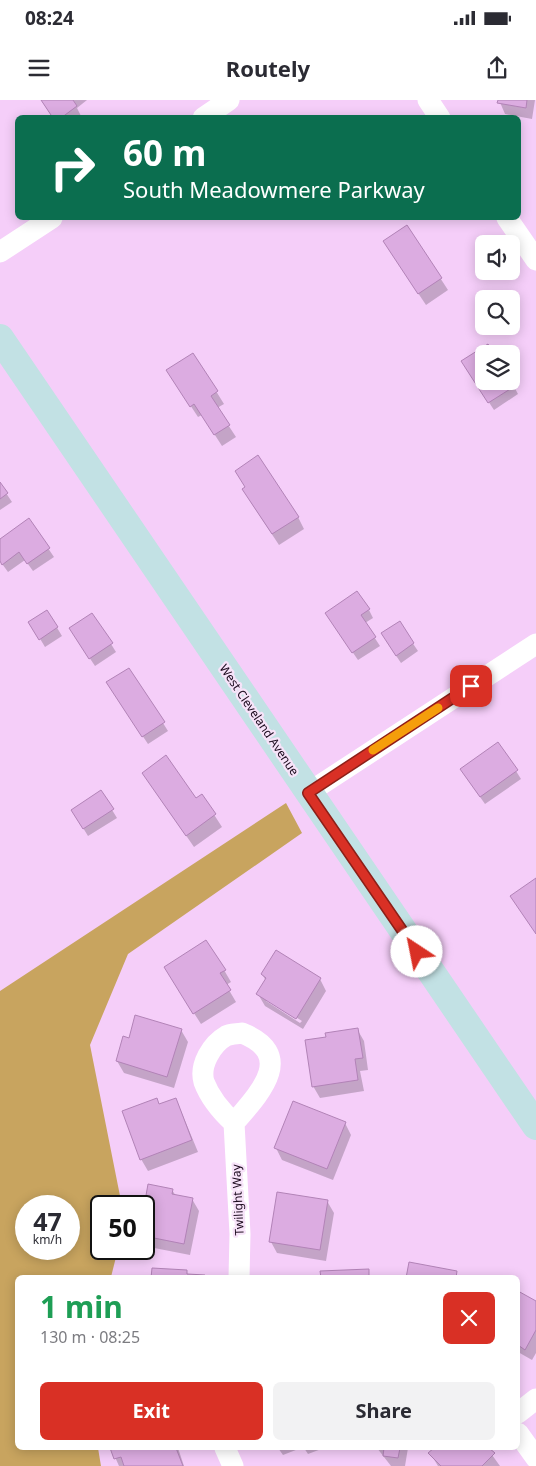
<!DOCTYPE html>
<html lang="en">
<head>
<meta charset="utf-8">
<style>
	:root { --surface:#fff; --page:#f2f2f3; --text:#2b2b33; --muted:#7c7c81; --accent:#d93025 }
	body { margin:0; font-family:"Noto Sans",sans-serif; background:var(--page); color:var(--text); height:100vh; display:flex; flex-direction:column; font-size:19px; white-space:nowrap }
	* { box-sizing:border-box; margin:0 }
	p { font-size:16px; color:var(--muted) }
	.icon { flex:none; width:28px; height:28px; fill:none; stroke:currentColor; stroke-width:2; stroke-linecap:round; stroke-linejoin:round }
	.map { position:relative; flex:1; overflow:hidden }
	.details { position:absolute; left:15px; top:1175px; width:505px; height:175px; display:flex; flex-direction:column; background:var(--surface); border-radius:8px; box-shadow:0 2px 12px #0003 }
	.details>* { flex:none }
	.top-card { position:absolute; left:15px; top:15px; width:506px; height:105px; border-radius:8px; box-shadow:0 2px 12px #0003; background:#0b6e4f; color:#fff; overflow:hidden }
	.buttons { position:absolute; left:475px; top:135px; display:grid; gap:10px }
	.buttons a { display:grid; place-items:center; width:45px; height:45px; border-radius:8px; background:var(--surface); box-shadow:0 2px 12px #0003; font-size:25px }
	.speed { position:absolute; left:15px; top:1095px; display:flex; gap:10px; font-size:25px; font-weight:700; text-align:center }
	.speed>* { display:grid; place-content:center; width:65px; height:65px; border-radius:50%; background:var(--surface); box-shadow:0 2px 12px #0003; line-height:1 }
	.speed small { font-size:12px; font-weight:400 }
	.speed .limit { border:2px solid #111; border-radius:8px; background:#fff; color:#111 }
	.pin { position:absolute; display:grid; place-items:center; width:42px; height:42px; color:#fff; margin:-21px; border-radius:10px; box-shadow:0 2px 8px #0006 }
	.me { position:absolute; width:55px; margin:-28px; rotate:326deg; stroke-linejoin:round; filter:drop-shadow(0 0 4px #0008) }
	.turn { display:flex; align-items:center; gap:18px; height:105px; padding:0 25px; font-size:22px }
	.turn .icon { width:65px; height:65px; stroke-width:2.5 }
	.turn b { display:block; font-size:35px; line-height:42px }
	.round { display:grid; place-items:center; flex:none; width:52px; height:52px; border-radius:8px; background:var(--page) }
	.head { display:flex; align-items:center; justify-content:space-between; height:85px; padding:0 25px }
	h1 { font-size:30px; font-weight:700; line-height:38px; color:#1e9e55 }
	.button { display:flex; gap:10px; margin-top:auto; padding:10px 25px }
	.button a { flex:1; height:58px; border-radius:8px; background:var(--accent); color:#fff; font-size:20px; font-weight:700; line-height:58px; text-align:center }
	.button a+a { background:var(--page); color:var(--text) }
	.status { display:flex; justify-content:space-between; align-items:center; height:35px; padding:0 25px; background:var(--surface); direction:ltr }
	.status svg { height:14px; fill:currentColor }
	header { display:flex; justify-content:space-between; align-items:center; height:65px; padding:0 25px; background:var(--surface); font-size:22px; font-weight:700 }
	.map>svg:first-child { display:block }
</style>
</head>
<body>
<div class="status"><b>08:24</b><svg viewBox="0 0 49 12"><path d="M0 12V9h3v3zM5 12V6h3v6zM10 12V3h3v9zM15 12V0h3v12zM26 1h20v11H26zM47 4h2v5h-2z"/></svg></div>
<header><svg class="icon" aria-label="menu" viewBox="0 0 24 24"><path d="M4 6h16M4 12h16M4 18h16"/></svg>Routely<svg class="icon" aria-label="share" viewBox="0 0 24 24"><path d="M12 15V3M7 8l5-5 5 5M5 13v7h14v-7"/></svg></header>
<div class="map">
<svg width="536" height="1366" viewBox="0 0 536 1366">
	<rect width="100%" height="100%" fill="#f5cef9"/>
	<!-- forest -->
	<path fill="#c8a45f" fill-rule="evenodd" d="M286 703 302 733 128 854 90 945 122 1106H101V1149H118L111 1177 18 1178V1348H98L101 1366H0V891ZM26 1106H69V1149H26Z"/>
	<!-- shadow -->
	<path fill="#0003" fill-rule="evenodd" d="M41 0H87L77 8 82 18H53Z
		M499 0H535L532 19 505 14Z
		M407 127 448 190 426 205 384 142Z
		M193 254 224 304 217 308 236 337 222 346 202 315 198 317 175 282Z
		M484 254V281H511L518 294 494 310 467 269Z
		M0 384 12 402 0 410Z
		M250 401 298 417 304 429 279 445Z
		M29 420 54 457 33 471 25 460 8 472 0 461V440Z
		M369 510 373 518 365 523 380 546 358 560 331 521Z
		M47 511 62 536 45 547 30 522Z
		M399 523 418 551 401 563 387 542Z
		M75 536 111 544 116 552 95 566Z
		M129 569 168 631 148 644 112 590Z
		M516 671 521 679 485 704 466 677Z
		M143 673 196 700 202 696 222 727 194 747Z
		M101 692 117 718 88 736 77 718Z
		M224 870 231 882 226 885 236 902 201 924 172 879Z
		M262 874 320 879 326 891 303 929 265 906 258 894 266 881ZM266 898 302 921 300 923 266 901Z
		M357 929 364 941 368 970 360 971 364 991 320 998 313 986Z
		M181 930 188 942 174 988 124 973 117 961 130 939Z
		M176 999 198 1052 148 1071 141 1059 160 1005Z
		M345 1023 351 1035 333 1080 282 1060 276 1048Z
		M172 1090 176 1096 192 1099 199 1111 190 1155 144 1146V1111Z
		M327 1101 334 1113 326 1161 277 1153 271 1142Z
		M518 1192 536 1203V1253L532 1260 518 1252Z
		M111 1348H178L184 1366H119Z
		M278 1348H301L283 1355Z
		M304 1348H324L308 1354Z
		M371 1348H408L405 1366H391L377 1348Z
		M436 1348H487L500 1366H438L430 1353Z"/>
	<!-- building -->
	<path fill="#dcace1" stroke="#b283b7" d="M41 0H73L77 6 61 18H53Z
		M498 0H527L526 8 497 3Z
		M407 125 442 178 418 194 383 141Z
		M488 244 494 254H484V281L511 280 515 286 488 303 461 261Z
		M193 253 218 291 211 296 230 325 214 335 194 304 190 307 166 270Z
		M258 355 299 417 272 434 242 389 245 387 235 371Z
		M0 382 8 393 0 399Z
		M29 418 50 448 27 464 19 452 2 465 0 461V439Z
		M357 491 370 509 361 515 376 537 352 553 325 513Z
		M47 510 58 527 39 540 28 522Z
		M92 513 113 543 89 559 69 528Z
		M400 521 414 543 396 556 381 533Z
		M129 568 165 622 142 637 106 582Z
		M498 642 518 670 480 697 460 669Z
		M166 655 196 698 202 694 216 714 186 736 142 673Z
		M101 690 114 709 83 729 71 710Z
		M536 778V834L510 796Z
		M206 840 226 870 220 873 231 890 193 914 164 867Z
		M276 850 321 878 296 919 256 894 266 878 261 874Z
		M135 915 182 929 167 977 116 961 123 936 129 938Z
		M358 928 363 958 355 959 358 980 312 987 305 940 326 937 325 933Z
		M157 998 159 1004 176 998 192 1040 140 1060 122 1011Z
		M293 1001 346 1022 327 1069 274 1048Z
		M148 1084 173 1089 172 1094 193 1098 184 1144 144 1136V1107Z
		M277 1092 328 1100 320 1150 269 1142Z
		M409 1162 457 1171 456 1178H406Z
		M152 1168 187 1170V1174L205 1175V1178H151Z
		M369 1169V1178H321L320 1171Z
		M518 1191 536 1201V1230L525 1250 518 1245Z
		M110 1348H176L183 1366H124L121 1357 114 1359Z
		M382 1348H400L398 1358 383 1356 384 1348Z
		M434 1348H489L495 1353 482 1366H441L428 1353Z"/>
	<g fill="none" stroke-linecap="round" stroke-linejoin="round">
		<!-- street -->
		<path stroke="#fff" stroke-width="21" d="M428 0 440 18
			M203 18 229 0
			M507 118 536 160
			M0 152 52 118
			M308 693 536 544
			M242 933C297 955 259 994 234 1023 222 1012 210 998 204 982 199 965 212 944 226 936 230 934 237 934 242 933Z
			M234 1023 240 1134 239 1178
			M518 1313 536 1299
			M518 1333 536 1358
			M225 1348 233 1366"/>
		<!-- secondary -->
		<path stroke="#c2e1e4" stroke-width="28" d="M0 238 536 1026"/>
	</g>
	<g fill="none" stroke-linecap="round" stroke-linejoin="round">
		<defs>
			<path id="route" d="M417 852 308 693 471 586"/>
		</defs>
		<!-- route casing -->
		<use href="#route" stroke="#8d1f18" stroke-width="12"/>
		<!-- route -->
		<use href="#route" stroke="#d93025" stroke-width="9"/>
		<!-- slow -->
		<path stroke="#f59e0b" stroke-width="9" d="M373 650 438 608"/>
	</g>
	<g text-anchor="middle" stroke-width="4.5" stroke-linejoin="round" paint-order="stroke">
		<!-- street labels -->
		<g font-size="12" fill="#1c0b1e" stroke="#f7e3f9">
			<text transform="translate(259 620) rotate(56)" y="4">West Cleveland Avenue</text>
			<text transform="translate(238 1100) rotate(-93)" y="4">Twilight Way</text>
		</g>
	</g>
</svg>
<div class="buttons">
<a><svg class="icon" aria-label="sound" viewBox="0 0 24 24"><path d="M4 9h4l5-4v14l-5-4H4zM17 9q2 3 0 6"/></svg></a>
<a><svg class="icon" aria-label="search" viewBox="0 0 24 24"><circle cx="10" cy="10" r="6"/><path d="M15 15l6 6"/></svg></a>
<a><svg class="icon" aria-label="layers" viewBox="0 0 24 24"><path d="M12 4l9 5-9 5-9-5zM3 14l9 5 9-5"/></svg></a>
</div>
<div class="speed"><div>47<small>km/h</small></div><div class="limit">50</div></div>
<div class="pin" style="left:471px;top:586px;background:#d93025"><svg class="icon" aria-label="arrive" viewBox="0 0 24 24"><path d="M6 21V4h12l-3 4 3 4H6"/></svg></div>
<svg class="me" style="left:417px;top:852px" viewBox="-20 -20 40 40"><circle r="19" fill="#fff"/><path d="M0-13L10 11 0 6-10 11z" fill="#d93025"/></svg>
<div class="top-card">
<div class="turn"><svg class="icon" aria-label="right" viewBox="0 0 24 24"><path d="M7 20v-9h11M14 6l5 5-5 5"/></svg><div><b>60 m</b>South Meadowmere Parkway</div></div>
</div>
<section class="details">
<div class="head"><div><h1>1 min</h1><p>130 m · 08:25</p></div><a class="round" style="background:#d93025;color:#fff"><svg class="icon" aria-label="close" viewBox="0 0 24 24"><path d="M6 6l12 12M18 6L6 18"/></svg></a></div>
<div class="button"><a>Exit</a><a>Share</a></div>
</section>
</div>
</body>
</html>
